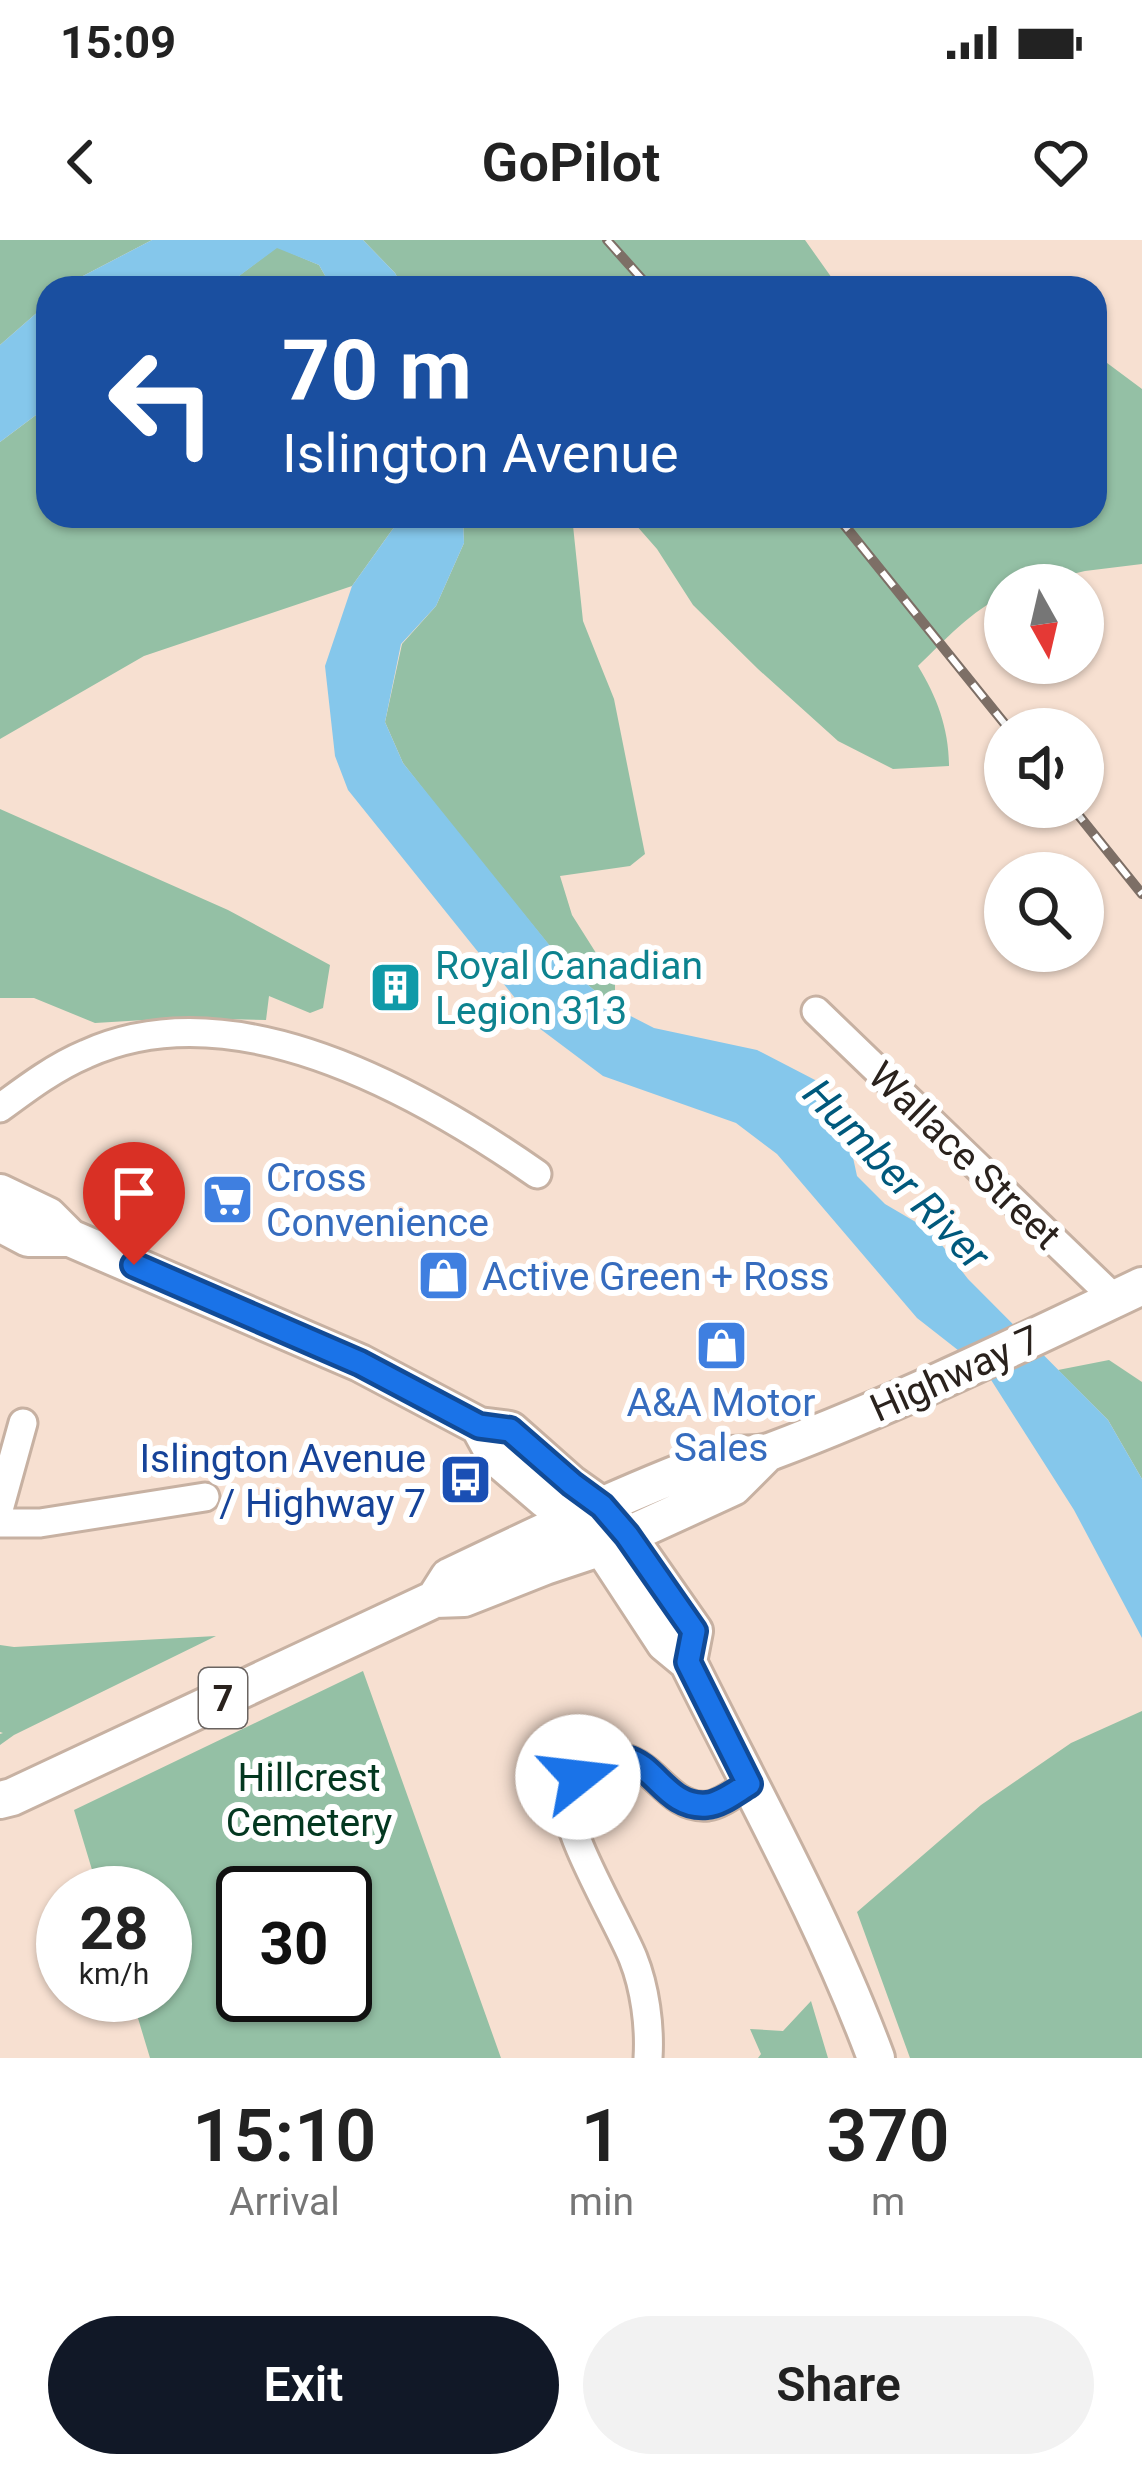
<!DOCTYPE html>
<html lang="en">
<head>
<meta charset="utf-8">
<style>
	:root { --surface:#fff; --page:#f2f2f2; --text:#222; --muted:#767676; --accent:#111827 }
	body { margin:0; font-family:Roboto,sans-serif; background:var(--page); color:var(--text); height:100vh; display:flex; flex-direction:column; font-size:45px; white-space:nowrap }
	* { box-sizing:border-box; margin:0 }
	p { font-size:39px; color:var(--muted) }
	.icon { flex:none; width:66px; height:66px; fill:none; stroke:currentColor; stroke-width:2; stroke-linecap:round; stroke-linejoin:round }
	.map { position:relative; height:1818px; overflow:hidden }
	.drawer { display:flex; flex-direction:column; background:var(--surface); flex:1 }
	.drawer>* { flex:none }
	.banner { position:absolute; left:36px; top:36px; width:1071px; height:252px; border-radius:36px; box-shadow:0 3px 9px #0004; background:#1a4fa0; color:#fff; overflow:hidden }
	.needle { width:78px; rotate:172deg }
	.controls { position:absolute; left:984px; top:324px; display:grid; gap:24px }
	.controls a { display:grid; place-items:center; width:120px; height:120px; border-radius:50%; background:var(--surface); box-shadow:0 3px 9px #0004; font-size:60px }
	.speed { position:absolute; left:36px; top:1626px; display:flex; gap:24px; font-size:60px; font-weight:700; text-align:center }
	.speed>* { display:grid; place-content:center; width:156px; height:156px; border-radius:50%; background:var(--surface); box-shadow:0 3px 9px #0004; line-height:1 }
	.speed small { font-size:30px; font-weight:400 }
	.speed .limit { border:6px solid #111; border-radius:18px; background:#fff; color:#111 }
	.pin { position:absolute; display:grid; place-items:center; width:102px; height:102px; color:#fff; margin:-123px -51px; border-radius:50% 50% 50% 0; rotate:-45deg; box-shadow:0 0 12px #0007 }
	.pin .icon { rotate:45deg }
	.me { position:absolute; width:132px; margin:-66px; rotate:74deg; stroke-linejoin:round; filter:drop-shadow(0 0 9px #0008) }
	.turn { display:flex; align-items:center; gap:42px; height:252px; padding:0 48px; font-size:54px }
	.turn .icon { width:156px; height:156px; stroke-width:2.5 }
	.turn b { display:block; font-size:84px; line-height:102px }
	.eta { display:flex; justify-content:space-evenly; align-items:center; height:204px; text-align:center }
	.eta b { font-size:72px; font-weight:600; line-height:84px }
	.primary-button { display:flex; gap:24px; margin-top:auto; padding:24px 48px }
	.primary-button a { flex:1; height:138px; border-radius:72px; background:var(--accent); color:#fff; font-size:48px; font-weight:600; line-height:138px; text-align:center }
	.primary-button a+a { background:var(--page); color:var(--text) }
	.status { display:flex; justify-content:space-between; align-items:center; height:84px; padding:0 60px; background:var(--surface); direction:ltr }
	.status svg { height:33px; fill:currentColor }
	header { display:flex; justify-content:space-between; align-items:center; height:156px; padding:0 48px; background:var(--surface); font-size:54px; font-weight:600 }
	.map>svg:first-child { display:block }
</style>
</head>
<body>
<div class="status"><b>15:09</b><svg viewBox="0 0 49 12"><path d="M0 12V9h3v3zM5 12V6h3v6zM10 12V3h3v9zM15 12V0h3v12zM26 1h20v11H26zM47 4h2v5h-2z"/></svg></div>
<header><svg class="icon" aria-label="back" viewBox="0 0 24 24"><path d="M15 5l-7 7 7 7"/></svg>GoPilot<svg class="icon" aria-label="heart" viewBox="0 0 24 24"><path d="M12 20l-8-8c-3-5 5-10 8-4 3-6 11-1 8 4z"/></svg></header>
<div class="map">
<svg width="1142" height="1818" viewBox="0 0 1142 1818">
	<rect width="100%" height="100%" fill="#f7e0d1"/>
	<!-- green -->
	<path fill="#94c0a5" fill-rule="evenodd" d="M0 0H152L81 37 67 48H48V63L0 105Z
		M363 0H805L839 48H403L395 33Z
		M277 7 319 25 332 48H223Z
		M1095 114 1142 149V324L1085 331 1026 345H1005V355C972 370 944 401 918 426 937 457 949 489 949 526L893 529 838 501 758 429 693 365 657 309 628 276H1095Z
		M48 166V276H402L352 346 144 416 0 499V202Z
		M463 276H572L583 381 614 459 645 614 630 626 560 636 572 675 615 743V768L567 727 452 586 403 523 385 482 402 404 436 366 464 303Z
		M0 569 228 670 330 725 323 768 310 773 269 756 266 780 178 778 95 783 34 758H0Z
		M1109 1120 1142 1142V1239L1108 1180 1058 1130Z
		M216 1396 14 1495 0 1505V1494L3 1493 0 1492V1405L14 1407Z
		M363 1431 501 1818H150L131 1755H165V1653H99L74 1570ZM243 1653H345V1755H243Z
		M1142 1471V1818H910L857 1672 981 1565 1071 1503Z
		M811 1761 828 1818H758L761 1814 750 1789 783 1791Z"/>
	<!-- water -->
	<path fill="#85c7eb" d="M152 0H363L395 33 403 48H332L319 25 277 8 223 48H67L81 37Z
		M48 63V166L0 202V105Z
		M402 276H463L464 303 436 366 401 404 385 482 403 523 567 727 615 768 654 788 757 810 817 841 842 866 857 936 885 964 931 991 968 1039 1108 1180 1142 1239V1398L1074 1270 986 1132 917 1078 777 914 736 883 603 836 539 788 348 550 335 516 325 426 352 346Z"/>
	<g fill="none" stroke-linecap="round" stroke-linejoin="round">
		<defs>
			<path id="minor" d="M816 771 1115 1059
				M0 868C27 848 55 827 86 814 234 747 418 851 537 934
				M0 1266 23 1183
				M0 1283H40L205 1257
				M648 1818C650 1786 645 1748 633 1718 620 1685 562 1588 567 1557 569 1544 585 1528 596 1523 649 1499 661 1571 708 1566 722 1564 737 1551 749 1544"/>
			<path id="major" d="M0 953 48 976 70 998 360 1123 479 1186 510 1190 571 1244 602 1266 627 1295 694 1391 688 1422
				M0 983 28 998H70
				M479 1186 496 1217 545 1259 573 1279 602 1307 665 1403 688 1422C753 1553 825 1681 876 1818
				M435 1359 449 1337C537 1295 627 1252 718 1218 736 1211 755 1218 772 1211 899 1163 1020 1104 1142 1046
				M0 1560 12 1557 435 1359 464 1358 545 1326 602 1307 733 1247 765 1215"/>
		</defs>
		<!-- minor casing -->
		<use href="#minor" stroke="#c7b1a2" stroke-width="33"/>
		<!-- major casing -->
		<use href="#major" stroke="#c7b1a2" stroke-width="42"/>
		<!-- minor -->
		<use href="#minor" stroke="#fff" stroke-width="27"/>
		<!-- major -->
		<use href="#major" stroke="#fff" stroke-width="36"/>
		<defs>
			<path id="rail" d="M607 0 650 48
				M837 276 1009 489
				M1072 567 1142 654"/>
		</defs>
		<!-- rail casing -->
		<use href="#rail" stroke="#7d6f66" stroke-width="10"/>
		<!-- rail -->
		<use href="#rail" stroke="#fff" stroke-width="6" stroke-dasharray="18" stroke-linecap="butt"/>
	</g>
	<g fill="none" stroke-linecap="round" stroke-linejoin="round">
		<defs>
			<path id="route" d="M134 1025 360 1123 479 1186 510 1190 572 1244 602 1266 627 1295 694 1391 688 1422 749 1544C737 1551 721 1564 707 1565 651 1570 650 1481 578 1537"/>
		</defs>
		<!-- route casing -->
		<use href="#route" stroke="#114b97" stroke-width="30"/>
		<!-- route -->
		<use href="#route" stroke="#1a73e8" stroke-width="21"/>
	</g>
	<!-- icons -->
	<defs>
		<symbol id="building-square" viewBox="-11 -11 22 22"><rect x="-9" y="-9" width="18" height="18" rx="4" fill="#0f9aa8" stroke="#fff"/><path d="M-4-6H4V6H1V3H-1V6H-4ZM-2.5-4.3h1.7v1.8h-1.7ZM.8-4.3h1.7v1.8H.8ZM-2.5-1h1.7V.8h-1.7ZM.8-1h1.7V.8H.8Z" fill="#fff"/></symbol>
		<symbol id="supermarket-square" viewBox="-11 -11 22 22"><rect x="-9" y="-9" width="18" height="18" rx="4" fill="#3f7fe0" stroke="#fff"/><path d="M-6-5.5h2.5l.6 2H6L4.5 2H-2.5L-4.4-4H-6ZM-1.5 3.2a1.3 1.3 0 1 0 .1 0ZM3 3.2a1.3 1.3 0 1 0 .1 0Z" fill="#fff"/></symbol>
		<symbol id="shop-square" viewBox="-11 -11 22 22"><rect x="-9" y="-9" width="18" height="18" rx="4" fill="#3f7fe0" stroke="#fff"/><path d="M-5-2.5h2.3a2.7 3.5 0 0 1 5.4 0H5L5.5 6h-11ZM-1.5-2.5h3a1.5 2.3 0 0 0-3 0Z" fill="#fff"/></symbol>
		<symbol id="bus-square" viewBox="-11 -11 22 22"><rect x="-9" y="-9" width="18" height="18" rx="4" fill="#1a4fb4" stroke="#fff"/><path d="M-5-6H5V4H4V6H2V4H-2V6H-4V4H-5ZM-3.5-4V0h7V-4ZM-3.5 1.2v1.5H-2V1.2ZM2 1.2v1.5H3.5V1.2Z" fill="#fff"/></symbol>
	</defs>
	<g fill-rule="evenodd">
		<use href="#building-square" x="366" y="718" width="59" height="59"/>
		<use href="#supermarket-square" x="198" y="930" width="59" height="59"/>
		<use href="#shop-square" x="414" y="1006" width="59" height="59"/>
		<use href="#shop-square" x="692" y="1076" width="59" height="59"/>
		<use href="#bus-square" x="436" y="1210" width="59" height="59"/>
	</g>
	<g text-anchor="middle" stroke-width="12" stroke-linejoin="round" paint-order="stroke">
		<!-- shield labels -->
		<rect fill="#fff" stroke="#6a6461" stroke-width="3" x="199" y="1428" width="48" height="60" rx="9"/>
		<g font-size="36" font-weight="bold" fill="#2a221d">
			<text x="223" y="1471">7</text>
		</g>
		<!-- culture labels -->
		<g font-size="39" fill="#0d838f" stroke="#fff" text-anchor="start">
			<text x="435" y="739">Royal Canadian<tspan x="435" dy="45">Legion 313</tspan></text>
		</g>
		<!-- street labels -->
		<g font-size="39" fill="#2a221d" stroke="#fff">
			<text transform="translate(965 915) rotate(44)" y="14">Wallace Street</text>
			<text transform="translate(955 1133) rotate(-24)" y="14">Highway 7</text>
		</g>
		<!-- shop labels -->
		<g font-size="39" fill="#366cbe" stroke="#fff" text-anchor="start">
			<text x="266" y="951">Cross<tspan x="266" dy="45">Convenience</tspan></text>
			<text x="482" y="1050">Active Green + Ross</text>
			<text x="721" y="1176" text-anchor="middle">A&amp;A Motor<tspan x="721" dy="45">Sales</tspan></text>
		</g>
		<!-- transit labels -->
		<g font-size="39" fill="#164399" stroke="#fff" text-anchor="end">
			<text x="426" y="1232">Islington Avenue<tspan x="426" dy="45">/ Highway 7</tspan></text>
		</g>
		<!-- park labels -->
		<g font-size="39" fill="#033820" stroke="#fff">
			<text x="309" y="1551">Hillcrest<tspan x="309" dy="45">Cemetery</tspan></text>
		</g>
		<!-- water labels -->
		<g font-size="42" font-style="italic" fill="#00597c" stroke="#fff">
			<text transform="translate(897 934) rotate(46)" y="15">Humber River</text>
		</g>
	</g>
</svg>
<div class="controls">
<a><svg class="needle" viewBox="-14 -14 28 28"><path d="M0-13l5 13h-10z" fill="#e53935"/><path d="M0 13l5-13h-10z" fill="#767676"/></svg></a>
<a><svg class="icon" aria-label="sound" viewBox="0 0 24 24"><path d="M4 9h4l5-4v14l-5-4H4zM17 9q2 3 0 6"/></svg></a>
<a><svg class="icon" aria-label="search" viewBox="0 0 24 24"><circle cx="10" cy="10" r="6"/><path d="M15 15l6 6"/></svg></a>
</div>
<div class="speed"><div>28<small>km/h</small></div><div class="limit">30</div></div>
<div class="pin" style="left:134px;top:1025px;background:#d93025"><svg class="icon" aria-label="arrive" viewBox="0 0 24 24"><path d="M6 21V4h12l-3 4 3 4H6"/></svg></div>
<svg class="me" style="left:578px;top:1537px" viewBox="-20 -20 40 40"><circle r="19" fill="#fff"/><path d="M0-13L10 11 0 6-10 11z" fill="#1a73e8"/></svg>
<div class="banner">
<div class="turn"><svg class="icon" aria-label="left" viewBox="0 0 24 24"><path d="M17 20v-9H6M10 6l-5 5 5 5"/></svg><div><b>70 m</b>Islington Avenue</div></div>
</div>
</div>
<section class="drawer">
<div class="eta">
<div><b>15:10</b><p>Arrival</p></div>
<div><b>1</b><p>min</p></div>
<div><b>370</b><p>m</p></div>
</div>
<div class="primary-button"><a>Exit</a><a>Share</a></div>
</section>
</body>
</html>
